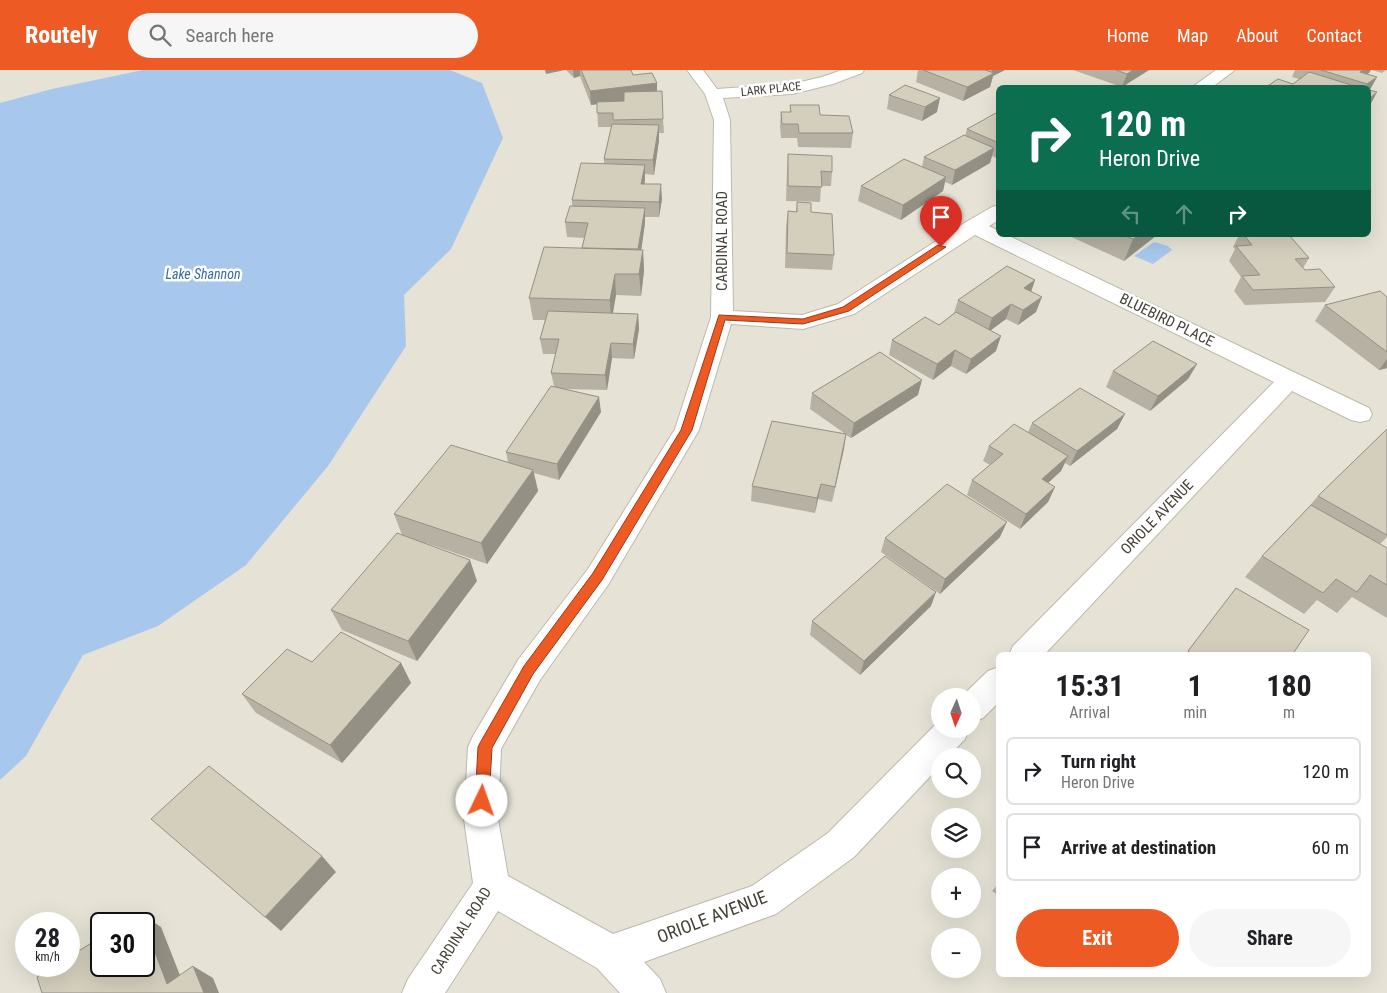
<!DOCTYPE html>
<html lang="en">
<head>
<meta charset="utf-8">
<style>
	:root { --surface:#fff; --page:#f6f6f6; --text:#202124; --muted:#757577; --line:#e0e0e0; --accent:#ee5a23 }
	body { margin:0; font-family:"Roboto Condensed",sans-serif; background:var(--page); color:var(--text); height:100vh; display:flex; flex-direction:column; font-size:19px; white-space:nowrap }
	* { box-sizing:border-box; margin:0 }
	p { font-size:16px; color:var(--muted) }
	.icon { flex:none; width:28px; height:28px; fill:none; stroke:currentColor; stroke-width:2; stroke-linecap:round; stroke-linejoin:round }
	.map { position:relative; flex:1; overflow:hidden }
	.side { position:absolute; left:996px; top:582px; width:375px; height:325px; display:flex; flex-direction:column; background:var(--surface); border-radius:8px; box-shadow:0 5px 20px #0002 }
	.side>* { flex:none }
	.top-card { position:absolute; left:996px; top:15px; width:375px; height:152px; border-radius:8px; box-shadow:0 5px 20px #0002; background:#0b6e4f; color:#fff; overflow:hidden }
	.needle { width:32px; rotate:183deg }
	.buttons { position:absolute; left:931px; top:618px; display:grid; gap:10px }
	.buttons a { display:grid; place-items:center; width:50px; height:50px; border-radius:50%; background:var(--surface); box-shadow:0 5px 20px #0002; font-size:25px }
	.speed { position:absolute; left:15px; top:842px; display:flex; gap:10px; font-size:25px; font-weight:700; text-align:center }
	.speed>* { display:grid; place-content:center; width:65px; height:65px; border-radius:50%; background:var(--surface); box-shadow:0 5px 20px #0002; line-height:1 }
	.speed small { font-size:12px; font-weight:400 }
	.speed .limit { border:2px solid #111; border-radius:8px; background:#fff; color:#111 }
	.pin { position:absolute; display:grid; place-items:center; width:42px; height:42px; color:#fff; margin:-51px -21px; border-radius:50% 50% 50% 0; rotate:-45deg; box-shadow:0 0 5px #0007 }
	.pin .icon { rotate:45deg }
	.me { position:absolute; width:55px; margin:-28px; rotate:3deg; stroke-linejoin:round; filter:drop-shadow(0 0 4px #0008) }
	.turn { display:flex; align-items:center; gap:18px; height:105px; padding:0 20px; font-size:22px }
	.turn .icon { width:65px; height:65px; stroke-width:2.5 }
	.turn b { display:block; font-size:35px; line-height:42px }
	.lanes { display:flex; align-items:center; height:48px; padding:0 20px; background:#0003; justify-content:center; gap:25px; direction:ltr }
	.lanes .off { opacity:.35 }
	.eta { display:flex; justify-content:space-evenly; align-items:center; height:85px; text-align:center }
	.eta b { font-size:30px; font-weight:700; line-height:35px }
	.action { display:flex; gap:10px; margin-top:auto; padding:10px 20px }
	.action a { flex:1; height:58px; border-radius:30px; background:var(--accent); color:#fff; font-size:20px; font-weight:700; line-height:58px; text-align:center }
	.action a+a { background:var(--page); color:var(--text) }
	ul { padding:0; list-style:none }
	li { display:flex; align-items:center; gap:15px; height:68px; margin:0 10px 8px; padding:0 10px; border:2px solid var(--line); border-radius:8px }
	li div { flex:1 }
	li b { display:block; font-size:19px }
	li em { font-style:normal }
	header { display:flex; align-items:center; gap:30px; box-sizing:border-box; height:70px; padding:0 25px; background:var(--accent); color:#fff }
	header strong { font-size:24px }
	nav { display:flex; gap:28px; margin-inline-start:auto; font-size:18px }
	.search { width:350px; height:45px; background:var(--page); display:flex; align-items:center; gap:12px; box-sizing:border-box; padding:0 18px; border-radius:28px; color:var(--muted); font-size:19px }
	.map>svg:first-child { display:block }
</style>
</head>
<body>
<header>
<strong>Routely</strong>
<div class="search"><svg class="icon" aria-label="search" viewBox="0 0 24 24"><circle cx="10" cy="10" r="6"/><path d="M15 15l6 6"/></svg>Search here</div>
<nav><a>Home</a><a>Map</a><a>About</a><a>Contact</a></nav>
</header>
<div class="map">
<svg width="1387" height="923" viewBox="0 0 1387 923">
	<rect width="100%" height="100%" fill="#f3f1e7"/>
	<!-- residential -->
	<path fill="#e6e3d6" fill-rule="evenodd" d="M0 0H1387V923H0ZM999 18H1369V165H999ZM999 585H1369V905H999ZM940 626H972V659H940ZM940 686H972V719H940ZM940 746H972V779H940ZM940 806H972V839H940ZM26 854H69V896H26ZM101 854H144V896H101ZM940 866H972V899H940Z"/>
	<!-- water -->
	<path fill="#a7c7ec" d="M143 0H450L482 13 503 68 451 179 404 225 406 276 328 396 246 495 158 556 83 585 26 686 0 710V33L52 19Z
		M1154 172 1168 176 1172 180 1153 194 1134 186Z"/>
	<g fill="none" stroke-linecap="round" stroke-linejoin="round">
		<defs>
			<path id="minor" d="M687 0H703L717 19 792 14 822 7 842 0H864L862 3 833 14 792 24 723 28 730 50 733 241 802 245 838 234 966 152 992 137 999 135V150L989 156 999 161V165H1007L1369 338 1372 344 1369 350 1360 352 1351 350 1292 321 1044 585H1009L1013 576 1274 312 975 165 854 244 803 259 731 254 699 360 608 515 540 610 501 679 498 749 508 806 613 864 752 816 828 763 940 650V659H969L965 669 949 686H940V696L854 787 776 844 644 892 660 909 666 923H620L597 898 498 841 445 923H402L408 909 473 813 464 749 468 677 473 666 518 590 588 499 675 359 711 247 714 50 705 24Z
				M1216 0H1235L1211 18H1191Z
				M999 597V632L983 648 972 652V626H962L988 601Z"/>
		</defs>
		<!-- minor casing -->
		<use href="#minor" stroke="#beb9aa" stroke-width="2"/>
		<!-- minor -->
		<use href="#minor" fill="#fff" fill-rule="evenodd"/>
	</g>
	<!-- wall -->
	<path fill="#b6b1a3" d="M566 0H631L633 5 657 22 663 49 664 63H659V70L654 105 645 104V114L662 129 659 147H645V153L641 180H643L644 201 641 226 616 225 613 243 638 244 639 259 634 289 612 288 607 320 564 319 601 342 559 410 534 403 538 421 487 494 426 473 477 511 417 591 342 560 331 540 402 465 394 444 508 392 506 382 554 316 551 303 556 284H543L540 269 545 250H533L529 228 582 178 584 168 567 167 565 152 572 136V130L604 94V89L611 57H598L597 34 591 35 581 9 580 6 574 8Z
		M918 0H1005L993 6 990 17 963 31 916 12Z
		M1073 0H1149L1122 17Z
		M1295 0H1371L1367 4 1377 7 1370 20 1377 22 1369 37V18H1266V17L1293 14 1299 9 1292 7Z
		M1372 0H1386L1382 3Z
		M889 25 937 42 922 51 887 39Z
		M790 35 820 45 853 63 851 78 798 77 797 68H781L780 56 781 42H790Z
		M999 45V89L992 86 990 93 952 115 945 112 943 121 901 150 858 131 861 116 922 97 924 87 965 66 967 59Z
		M788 84 832 102 831 116H821L820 132 786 131 787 98Z
		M797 132 811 142 834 185 832 200 785 198 786 156 788 141 796 142Z
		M1067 165H1157L1124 191Z
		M1239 165H1289L1309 188 1303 198 1305 200 1335 217 1325 232 1245 235 1234 221 1241 207 1229 191 1235 179 1233 177Z
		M1035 210 1031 221 1036 242 1018 255 1006 249 991 260 996 281 966 304 951 296 933 310 889 285 892 270 939 255 954 243 958 230Z
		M1387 227V298L1379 300 1315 251 1325 235Z
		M1197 294 1188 309 1150 341 1106 317 1113 301Z
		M812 323 918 325 851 368 846 365 832 432 818 429 815 443 751 431 752 416 844 363 810 339Z
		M1125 344 1117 359 1070 396 1065 393 1061 401 1048 413 1055 417 1048 432 1020 459 967 425 972 410 990 395 983 391 989 376 1028 362 1032 353Z
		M1387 359V467L1380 474 1387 478V548L1352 527 1337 543 1317 530 1304 544 1245 507 1262 486 1307 439 1318 426Z
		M1000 467 940 524 881 482 885 468Z
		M1236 518 1292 585H1185Z
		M931 536 860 605 810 565 812 551Z
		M312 592 401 593 411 613 342 693 256 643 242 624Z
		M999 813V826L992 821Z"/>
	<!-- shaded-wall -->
	<path fill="#949084" d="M545 0H565L546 4Z
		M573 0H580V6L574 8Z
		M992 0H1005L993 6 990 17 963 31 967 17 991 5Z
		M1133 0H1149L1122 17 1127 4Z
		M1363 0H1371L1369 3 1358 11 1360 2Z
		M1377 7 1369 21V18H1366L1367 14Z
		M657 13V27L591 35 590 21Z
		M1377 22 1369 37V29Z
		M940 28 937 42 922 51 925 37Z
		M659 55V70L654 105 653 90Z
		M994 78 990 93 952 115 955 100Z
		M645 95V109L642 128 641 114Z
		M946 107 943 121 901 150 903 135Z
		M661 114 662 129 659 147V132Z
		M645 138V153L639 196 638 181Z
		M1139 165H1157L1124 191 1133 169Z
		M643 180 644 201 641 226 639 204Z
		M615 204 616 225 611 252 610 230Z
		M1035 210 1030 225 1024 218Z
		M1042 227 1036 242 1018 255 1023 240Z
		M1011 234 1006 249 987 263 992 248Z
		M638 244 639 259 634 289 633 274Z
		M1001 266 996 281 966 304 971 289Z
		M611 273 612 288 607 320 605 305Z
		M955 280 951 296 933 310 937 294Z
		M1387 289V298L1379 300Z
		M1197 294 1188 309 1150 341 1158 326Z
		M922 310 918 325 851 368 854 353Z
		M599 327 601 342 559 410 557 394Z
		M1125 344 1117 359 1070 396 1077 381Z
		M846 364 844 379 832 432 835 417Z
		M1068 386 1061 401 1036 424 1042 409Z
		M533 400 538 421 487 494 481 473Z
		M821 414 818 429 815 443 817 428Z
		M1055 417 1048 432 1020 459 1026 444Z
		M1007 452 1000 467 940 524 945 509Z
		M470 490 477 511 417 591 408 571Z
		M936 522 931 536 860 605 864 591Z
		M401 593 411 613 342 693 330 675Z
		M322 786 336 802 281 861 265 847Z
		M140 843 161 857 187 923 167 914Z
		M193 896 213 908 219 923H204Z"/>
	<!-- building -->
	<path fill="#d4cebd" stroke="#949084" d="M581 0H631L633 5 652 3 657 13 590 21Z
		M923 0H985L994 3 967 17Z
		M1116 0H1133L1127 4Z
		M1321 0H1363L1360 2 1377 7 1367 14Z
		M1309 2 1361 18H1268L1266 17 1278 9 1293 14Z
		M905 15 940 28 925 37 889 25Z
		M1369 20 1377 22 1369 29Z
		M662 21 663 49 613 50V43H597V32L624 31V22Z
		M790 35H819L820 45 849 46 853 63H799L798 54H782L781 42H791Z
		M996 43 999 45V73L967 59Z
		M612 54 659 55 653 90 604 89Z
		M964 65 994 78 955 100 924 87Z
		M788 84 832 86V102L821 101 822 117 788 116Z
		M904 89 946 107 903 135 861 116Z
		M581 93 645 95 641 114H661L659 132 572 130Z
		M797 132 811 133V142L832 144 834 185 787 183 788 141 797 142Z
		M570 136 645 138 638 179 582 178 588 153 565 152Z
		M1123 165H1139L1133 169Z
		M1244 165H1289L1309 188 1295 189 1305 200 1320 199 1335 217 1253 220 1242 206 1260 205 1236 176 1252 175Z
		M544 177 643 180 639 204H615L610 230 529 228Z
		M1007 196 1035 210 1024 218 1042 227 1023 240 1011 234 992 248 958 230Z
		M1380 221 1387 227V282L1325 235Z
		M548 241 638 244 633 274 611 273 605 305 551 303 559 269H540Z
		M956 242 1001 266 971 289 955 280 937 294 892 270 925 247 939 255Z
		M1153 271 1197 294 1158 326 1113 301Z
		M880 282 922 310 854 353 812 323Z
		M551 316 599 327 557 394 506 382Z
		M1080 318 1125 344 1077 381 1032 353Z
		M772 351 846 364 835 417 821 414 817 428 752 416Z
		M1014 354 1068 386 1042 409 1055 417 1026 444 972 410 1003 384 989 376Z
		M1387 359V465L1318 426Z
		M451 375 533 400 481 473 394 444Z
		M947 414 1007 452 945 509 885 468Z
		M1311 435 1387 478V515L1370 505 1357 522 1336 509 1323 523 1262 486Z
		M397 463 470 490 408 571 331 540Z
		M885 486 936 522 864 591 812 551Z
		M1236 518 1309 560 1292 585H1194L1188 581Z
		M341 562 401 593 330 675 242 624 287 579 312 592Z
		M209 696 322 786 265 847 151 749Z
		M140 843 167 914 193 896 204 923H42L37 907 54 896H69V887L101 867V896H144V854H123Z"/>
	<!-- route -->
	<path fill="#ee5a23" stroke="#9b3a17" d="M938 175 946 177 849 241 803 254 725 250 692 360 602 510 533 604 492 678 489 731 487 736 482 738 477 736 475 731 478 677 480 673 524 596 593 503 681 360 719 245 803 249 843 237Z"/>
	<g text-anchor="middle" stroke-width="5" stroke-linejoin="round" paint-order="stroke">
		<!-- far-street labels -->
		<g font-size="12" fill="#454137" stroke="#fff">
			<text transform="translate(771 19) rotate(-6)" y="4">LARK PLACE</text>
		</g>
		<!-- far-water labels -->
		<g font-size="14" font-style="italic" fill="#356bac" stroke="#fff">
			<text x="203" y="209">Lake Shannon</text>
		</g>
		<!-- street labels -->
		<g font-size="15" fill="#454137" stroke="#fff">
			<text transform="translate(722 171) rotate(-90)" y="5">CARDINAL ROAD</text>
			<text transform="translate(1167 250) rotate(26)" y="5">BLUEBIRD PLACE</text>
			<text transform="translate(1157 447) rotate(-46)" y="5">ORIOLE AVENUE</text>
			<text transform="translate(461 861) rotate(-58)" y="5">CARDINAL ROAD</text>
		</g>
		<!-- near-street labels -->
		<g font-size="18" fill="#454137" stroke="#fff">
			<text transform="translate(712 847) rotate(-21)" y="6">ORIOLE AVENUE</text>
		</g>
	</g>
</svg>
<div class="buttons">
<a><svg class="needle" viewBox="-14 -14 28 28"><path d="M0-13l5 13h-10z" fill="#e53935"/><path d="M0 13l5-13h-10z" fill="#757577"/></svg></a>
<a><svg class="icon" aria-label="search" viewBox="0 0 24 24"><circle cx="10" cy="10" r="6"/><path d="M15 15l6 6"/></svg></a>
<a><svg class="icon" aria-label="layers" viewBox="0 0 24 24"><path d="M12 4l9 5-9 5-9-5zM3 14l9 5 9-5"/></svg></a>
<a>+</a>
<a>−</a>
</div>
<div class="speed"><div>28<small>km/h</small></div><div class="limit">30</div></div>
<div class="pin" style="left:941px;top:177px;background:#d93025"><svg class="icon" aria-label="arrive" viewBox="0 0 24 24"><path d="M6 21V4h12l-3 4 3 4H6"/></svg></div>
<svg class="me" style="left:482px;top:731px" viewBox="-20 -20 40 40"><circle r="19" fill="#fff"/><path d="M0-13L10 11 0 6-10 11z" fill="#ee5a23"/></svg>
<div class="top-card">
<div class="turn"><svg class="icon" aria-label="right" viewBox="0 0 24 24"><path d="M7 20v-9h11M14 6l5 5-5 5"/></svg><div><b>120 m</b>Heron Drive</div></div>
<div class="lanes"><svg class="icon off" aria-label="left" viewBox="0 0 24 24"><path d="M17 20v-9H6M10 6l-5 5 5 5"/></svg><svg class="icon off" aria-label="ahead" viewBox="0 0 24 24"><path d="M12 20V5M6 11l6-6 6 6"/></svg><svg class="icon" aria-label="right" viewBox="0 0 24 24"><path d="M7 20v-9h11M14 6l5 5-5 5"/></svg></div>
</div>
<section class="side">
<div class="eta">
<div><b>15:31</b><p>Arrival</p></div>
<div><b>1</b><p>min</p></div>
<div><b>180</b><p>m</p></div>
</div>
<ul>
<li><svg class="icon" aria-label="right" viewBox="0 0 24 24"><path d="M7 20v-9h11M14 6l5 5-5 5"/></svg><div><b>Turn right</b><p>Heron Drive</p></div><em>120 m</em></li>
<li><svg class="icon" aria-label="arrive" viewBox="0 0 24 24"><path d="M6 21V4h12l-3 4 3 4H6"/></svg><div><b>Arrive at destination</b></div><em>60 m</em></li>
</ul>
<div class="action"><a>Exit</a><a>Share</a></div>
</section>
</div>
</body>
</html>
